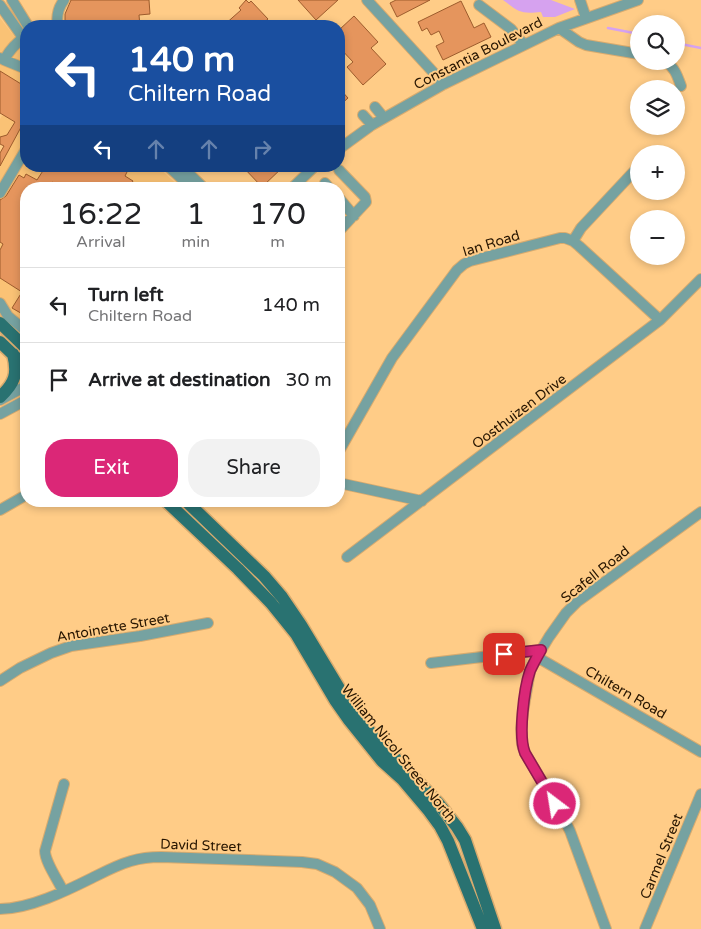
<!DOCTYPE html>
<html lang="en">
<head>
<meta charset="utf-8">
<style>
	:root { --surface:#fff; --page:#f2f2f2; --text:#202124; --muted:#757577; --line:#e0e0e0; --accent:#db2777 }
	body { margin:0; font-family:"Varela Round",sans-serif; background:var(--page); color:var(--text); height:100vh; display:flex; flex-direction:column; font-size:19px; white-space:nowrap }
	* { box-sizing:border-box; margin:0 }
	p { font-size:16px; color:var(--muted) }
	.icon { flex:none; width:28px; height:28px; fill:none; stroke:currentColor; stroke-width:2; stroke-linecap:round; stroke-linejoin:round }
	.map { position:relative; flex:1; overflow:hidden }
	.side { position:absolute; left:20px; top:182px; width:325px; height:325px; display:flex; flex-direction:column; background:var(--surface); border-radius:20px; box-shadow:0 2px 8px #0003 }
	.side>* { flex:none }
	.hud { position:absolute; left:20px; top:20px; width:325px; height:152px; border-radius:20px; box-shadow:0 2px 8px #0003; background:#1a4fa0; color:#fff; overflow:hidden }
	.tools { position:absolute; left:630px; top:15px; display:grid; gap:10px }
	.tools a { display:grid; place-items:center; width:55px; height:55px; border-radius:50%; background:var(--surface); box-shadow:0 2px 8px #0003; font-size:25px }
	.pin { position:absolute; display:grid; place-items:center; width:42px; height:42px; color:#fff; margin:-21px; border-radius:10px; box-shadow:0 2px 8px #0006 }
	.me { position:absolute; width:55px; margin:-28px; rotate:329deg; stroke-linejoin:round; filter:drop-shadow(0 0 4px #0008) }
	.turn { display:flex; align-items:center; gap:18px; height:105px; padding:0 25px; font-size:22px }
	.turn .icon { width:65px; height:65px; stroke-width:2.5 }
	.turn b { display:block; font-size:35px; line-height:42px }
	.lanes { display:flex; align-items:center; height:48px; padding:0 25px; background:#0003; justify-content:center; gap:25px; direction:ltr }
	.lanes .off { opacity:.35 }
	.eta { display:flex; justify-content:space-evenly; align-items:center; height:85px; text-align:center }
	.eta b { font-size:30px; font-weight:600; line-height:35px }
	.cta { display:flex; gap:10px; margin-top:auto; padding:10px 25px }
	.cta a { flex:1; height:58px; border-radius:20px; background:var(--accent); color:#fff; font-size:20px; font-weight:600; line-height:58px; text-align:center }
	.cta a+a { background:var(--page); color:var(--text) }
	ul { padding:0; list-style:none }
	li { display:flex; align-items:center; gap:15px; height:75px; padding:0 25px; border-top:1px solid var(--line) }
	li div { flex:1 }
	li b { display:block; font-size:19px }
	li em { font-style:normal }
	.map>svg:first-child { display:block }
</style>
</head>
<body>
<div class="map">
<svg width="701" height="929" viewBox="0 0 701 929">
	<rect width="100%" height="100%" fill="#ffcc87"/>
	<!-- built -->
	<path fill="#fac275" d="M0 18 21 45 26 50V85L18 98 13 96 20 84 0 71Z
		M10 103 21 126 26 118V166H157L182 189H26V340L0 317V161L2 162 20 130 12 126 7 135 0 142V119Z"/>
	<!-- water -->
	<path fill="#d6a2ef" d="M503 0H551L575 9 555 17H543L541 12C520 14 519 12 503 0Z"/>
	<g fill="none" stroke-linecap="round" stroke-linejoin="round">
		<!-- stream -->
		<path stroke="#d6a2ef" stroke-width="2.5" d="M608 28 639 34
			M676 43 701 48"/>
	</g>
	<!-- building -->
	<path fill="#e5955d" stroke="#9d5c2d" d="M71 0H149L150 14 139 15 140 26H65V14Z
		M246 0 249 3 251 1 268 19 260 26H223L241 10 239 8Z
		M298 0H338L316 20Z
		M396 0H430L397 17 390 3Z
		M461 1 474 28 484 23 491 37 443 60 436 46 444 42 439 31 431 35 427 28 422 31 418 22Z
		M354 16 378 42 371 48 386 64 363 85 347 67 353 62 339 47V30Z
		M0 71 26 87V118L0 166V153L4 146 0 144V137L7 135 15 122 0 113Z
		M339 88 348 98 339 106Z
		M46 166H130L125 176 133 181 128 189H64L52 182 48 189H26V316L12 308 22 292 0 278V250L3 244 0 242V200L6 196 19 175 24 178 26 174 37 180Z
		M242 166H284L262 187Z"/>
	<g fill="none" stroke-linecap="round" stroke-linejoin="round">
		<defs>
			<path id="minor" d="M12 0 28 26
				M367 0 444 84
				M580 0 586 18
				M0 5 26 42
				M479 5 511 29 524 45
				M58 26C56 16 58 8 64 0
				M559 28 579 42 586 45 639 54
				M0 58 4 60 26 69
				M4 60C9 51 17 42 26 36
				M665 61C675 68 677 75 681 86
				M375 107 384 118
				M363 115 372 125
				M339 149 372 125 444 84 559 28 638 0
				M168 166 193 189
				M181 166 205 189
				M325 183 330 189
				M137 188 139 189
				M291 189 315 166
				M0 193 26 149
				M339 198 354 216
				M339 231 366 202 365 197 339 170
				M573 241 581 228 639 166
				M0 303 8 316 26 331
				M0 400 26 386
				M0 414 26 400
				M339 451 392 358 457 270 464 264 470 261 560 238H565L573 241 579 246 660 320
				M339 483 422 501
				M0 510 26 495
				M347 557 660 320 701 279
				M537 657 701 752
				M431 663 541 650
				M0 681 20 668 51 653 71 646 140 636 208 623
				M63 891C58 880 45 862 45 851L64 784
				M0 909C29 909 66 891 92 878 104 872 117 865 131 861 141 858 151 857 161 857L302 862 317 864 335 872 357 888 370 905 380 929
				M606 929 570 831 563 817 525 753 522 744 521 728 523 712 530 671 537 657 549 637 566 613 577 602 701 512
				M645 929 701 794"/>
			<path id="major" d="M0 323 26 348
				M0 342 26 367
				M0 397C15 383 18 374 13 354
				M166 501 238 569 271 603 296 634 335 700 349 720 382 761 402 779 429 811 440 826 448 841 483 929
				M186 501 264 576 282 597 301 625 348 703 370 732 438 803 457 827 465 840 495 929"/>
		</defs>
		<!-- minor casing -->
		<use href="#minor" stroke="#d8ab6f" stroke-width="12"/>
		<!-- major casing -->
		<use href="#major" stroke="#d8ab6f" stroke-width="15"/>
		<!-- minor -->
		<use href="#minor" stroke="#76a2a1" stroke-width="10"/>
		<!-- major -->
		<use href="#major" stroke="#297271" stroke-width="12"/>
	</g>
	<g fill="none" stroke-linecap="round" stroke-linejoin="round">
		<defs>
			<path id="route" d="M504 654 541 650C537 657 533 664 530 671 524 689 518 736 525 753L555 804"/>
		</defs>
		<!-- route casing -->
		<use href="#route" stroke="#8e194d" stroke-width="12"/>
		<!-- route -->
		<use href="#route" stroke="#db2777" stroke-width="9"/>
	</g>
	<g text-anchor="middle" stroke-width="4" stroke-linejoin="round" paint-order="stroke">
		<!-- street labels -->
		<g font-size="14" fill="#271500" stroke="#ffcc87">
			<text transform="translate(478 53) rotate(-27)" y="5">Constantia Boulevard</text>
			<text transform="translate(491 243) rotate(-17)" y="5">Ian Road</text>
			<text transform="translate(519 411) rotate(-37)" y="5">Oosthuizen Drive</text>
			<text transform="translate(595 574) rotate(-38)" y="5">Scafell Road</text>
			<text transform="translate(113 627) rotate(-10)" y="5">Antoinette Street</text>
			<text transform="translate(626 692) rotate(30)" y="5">Chiltern Road</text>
			<text transform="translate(399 753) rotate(51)" y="5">William Nicol Street North</text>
			<text transform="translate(201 845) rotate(2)" y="5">David Street</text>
			<text transform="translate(661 856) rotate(-68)" y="5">Carmel Street</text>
		</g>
	</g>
</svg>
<div class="tools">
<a><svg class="icon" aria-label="search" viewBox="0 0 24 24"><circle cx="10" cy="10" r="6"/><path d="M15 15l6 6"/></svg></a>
<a><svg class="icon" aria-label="layers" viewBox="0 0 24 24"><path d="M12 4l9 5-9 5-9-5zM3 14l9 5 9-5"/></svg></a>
<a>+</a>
<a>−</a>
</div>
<div class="pin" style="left:504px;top:654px;background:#d93025"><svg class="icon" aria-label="arrive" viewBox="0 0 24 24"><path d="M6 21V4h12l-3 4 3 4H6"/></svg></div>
<svg class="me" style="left:555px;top:804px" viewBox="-20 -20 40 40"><circle r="17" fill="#db2777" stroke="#fff" stroke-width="3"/><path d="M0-11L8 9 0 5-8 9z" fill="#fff"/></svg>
<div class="hud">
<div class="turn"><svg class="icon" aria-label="left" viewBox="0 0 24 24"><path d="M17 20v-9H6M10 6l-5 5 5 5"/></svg><div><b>140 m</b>Chiltern Road</div></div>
<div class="lanes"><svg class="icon" aria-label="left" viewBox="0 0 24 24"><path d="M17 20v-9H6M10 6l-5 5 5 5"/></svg><svg class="icon off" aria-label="ahead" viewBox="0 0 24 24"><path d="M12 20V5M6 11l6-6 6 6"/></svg><svg class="icon off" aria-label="ahead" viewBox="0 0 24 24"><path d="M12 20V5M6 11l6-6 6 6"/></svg><svg class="icon off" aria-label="right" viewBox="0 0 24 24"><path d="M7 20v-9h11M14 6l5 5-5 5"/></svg></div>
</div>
<section class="side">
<div class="eta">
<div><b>16:22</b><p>Arrival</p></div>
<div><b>1</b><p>min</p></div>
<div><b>170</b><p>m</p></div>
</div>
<ul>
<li><svg class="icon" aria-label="left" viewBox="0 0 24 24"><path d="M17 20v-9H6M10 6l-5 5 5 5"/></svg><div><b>Turn left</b><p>Chiltern Road</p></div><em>140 m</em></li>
<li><svg class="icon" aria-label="arrive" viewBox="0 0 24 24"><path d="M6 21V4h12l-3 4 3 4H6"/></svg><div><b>Arrive at destination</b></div><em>30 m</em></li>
</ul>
<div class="cta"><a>Exit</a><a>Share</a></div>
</section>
</div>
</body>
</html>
